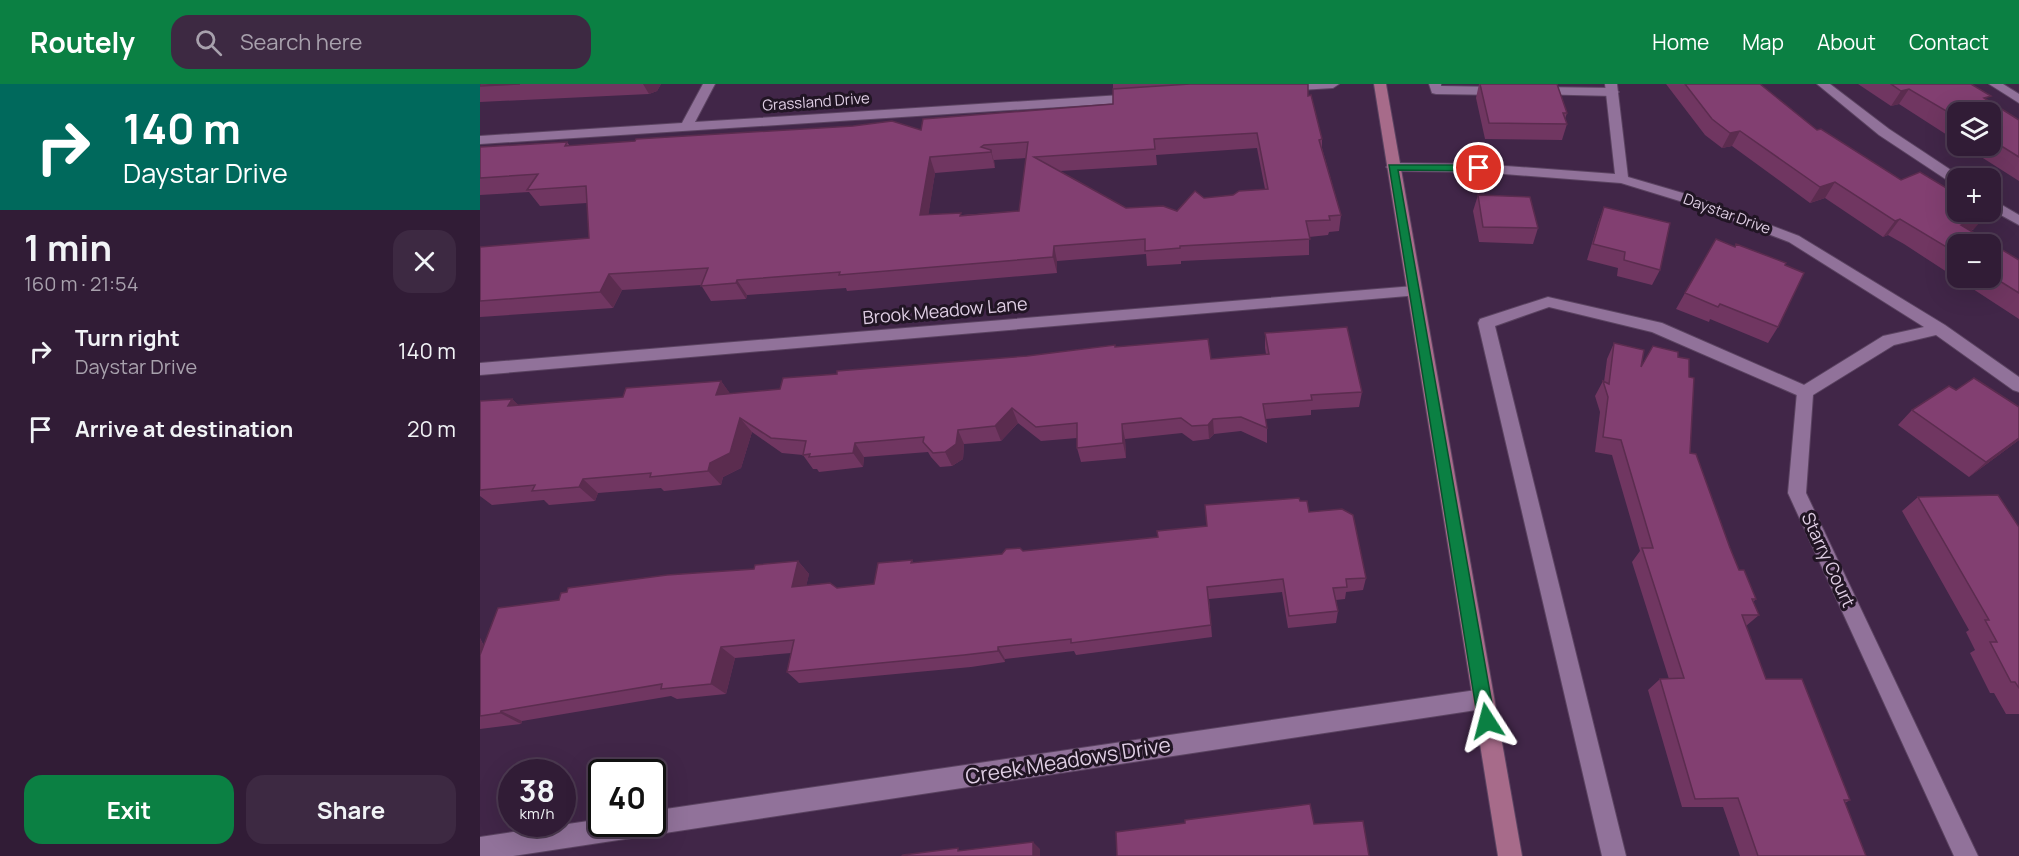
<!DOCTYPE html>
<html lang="en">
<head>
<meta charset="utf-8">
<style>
	:root { --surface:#311c36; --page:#3d2942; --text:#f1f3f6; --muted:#a8a1ad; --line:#4c3a51; --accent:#0b8043 }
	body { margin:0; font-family:Manrope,sans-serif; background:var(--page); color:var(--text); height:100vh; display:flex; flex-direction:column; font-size:22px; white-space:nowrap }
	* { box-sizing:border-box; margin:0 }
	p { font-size:20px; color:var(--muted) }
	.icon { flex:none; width:33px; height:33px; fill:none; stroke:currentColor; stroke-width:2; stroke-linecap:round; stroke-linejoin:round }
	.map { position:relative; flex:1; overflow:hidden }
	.side { display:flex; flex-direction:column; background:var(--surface); width:480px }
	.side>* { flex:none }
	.banner { background:#00695c; color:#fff; overflow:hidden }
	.buttons { position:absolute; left:1467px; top:18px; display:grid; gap:12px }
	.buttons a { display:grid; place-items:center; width:54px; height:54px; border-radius:12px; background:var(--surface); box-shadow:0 6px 24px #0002,0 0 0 2px var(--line); font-size:30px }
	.speed { position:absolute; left:18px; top:675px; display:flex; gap:12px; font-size:30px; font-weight:700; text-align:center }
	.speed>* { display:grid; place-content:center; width:78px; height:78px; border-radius:50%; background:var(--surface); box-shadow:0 6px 24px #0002,0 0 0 2px var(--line); line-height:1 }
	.speed small { font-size:15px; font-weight:400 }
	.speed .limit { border:3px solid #111; border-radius:9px; background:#fff; color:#111 }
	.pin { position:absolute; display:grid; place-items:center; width:51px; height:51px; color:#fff; margin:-26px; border:3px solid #fff; border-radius:50%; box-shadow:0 2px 6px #0007 }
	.me { position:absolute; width:66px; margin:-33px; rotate:351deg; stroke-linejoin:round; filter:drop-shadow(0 0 4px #0008) }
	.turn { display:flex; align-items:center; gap:21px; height:126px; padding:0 24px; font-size:27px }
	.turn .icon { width:78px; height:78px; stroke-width:2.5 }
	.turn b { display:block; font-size:42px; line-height:51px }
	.round { display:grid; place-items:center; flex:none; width:63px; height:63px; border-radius:18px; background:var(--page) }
	.head { display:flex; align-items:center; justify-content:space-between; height:102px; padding:0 24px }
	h1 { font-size:36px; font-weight:700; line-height:45px }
	.cta { display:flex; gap:12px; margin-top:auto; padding:12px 24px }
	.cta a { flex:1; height:69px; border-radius:18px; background:var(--accent); color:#fff; font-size:24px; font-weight:700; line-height:69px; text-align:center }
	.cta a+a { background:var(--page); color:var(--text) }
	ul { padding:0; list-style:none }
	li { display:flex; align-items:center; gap:18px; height:78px; padding:0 24px }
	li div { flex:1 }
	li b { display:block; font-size:22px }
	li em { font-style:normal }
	header { display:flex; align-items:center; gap:36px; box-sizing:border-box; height:84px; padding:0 30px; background:var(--accent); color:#fff }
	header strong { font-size:28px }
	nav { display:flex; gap:33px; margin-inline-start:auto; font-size:21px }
	.search { width:420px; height:54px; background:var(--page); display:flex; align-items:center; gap:15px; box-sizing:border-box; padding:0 21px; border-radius:18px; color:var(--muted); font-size:22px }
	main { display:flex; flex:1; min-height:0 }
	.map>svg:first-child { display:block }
</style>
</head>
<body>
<header>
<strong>Routely</strong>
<div class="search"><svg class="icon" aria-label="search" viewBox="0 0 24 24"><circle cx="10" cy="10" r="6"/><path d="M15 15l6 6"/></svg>Search here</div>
<nav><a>Home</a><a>Map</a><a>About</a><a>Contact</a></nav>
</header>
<main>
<section class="side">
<div class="banner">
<div class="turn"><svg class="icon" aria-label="right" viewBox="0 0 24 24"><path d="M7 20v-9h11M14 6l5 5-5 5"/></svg><div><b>140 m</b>Daystar Drive</div></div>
</div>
<div class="head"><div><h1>1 min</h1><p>160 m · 21:54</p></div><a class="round"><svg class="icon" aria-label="close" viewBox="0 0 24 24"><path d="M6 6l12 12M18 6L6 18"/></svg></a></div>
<ul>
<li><svg class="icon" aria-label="right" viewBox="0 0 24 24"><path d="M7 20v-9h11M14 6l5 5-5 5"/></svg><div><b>Turn right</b><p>Daystar Drive</p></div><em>140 m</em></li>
<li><svg class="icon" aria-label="arrive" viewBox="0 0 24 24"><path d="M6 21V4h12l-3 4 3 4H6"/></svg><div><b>Arrive at destination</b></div><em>20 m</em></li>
</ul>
<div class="cta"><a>Exit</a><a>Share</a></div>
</section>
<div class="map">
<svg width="1539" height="772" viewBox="0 0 1539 772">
	<rect width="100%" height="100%" fill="#412648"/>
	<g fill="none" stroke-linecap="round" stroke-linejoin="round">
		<defs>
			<path id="lane" d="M949 0H961V2L1020 3 1026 7 1020 11 956 10 952 9Z
				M1337 0H1350L1409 45 1483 94H1478V101L1473 100 1399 51Z
				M1057 3 1133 4 1139 8 1133 12 1053 10 1051 7Z
				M1510 114 1539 131V141L1510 125Z
				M1068 213 1182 239 1331 304 1333 308 1331 312 1325 314 1319 312 1172 248 1069 223 1015 242 1146 772H1122L998 239 1000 235Z"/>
			<path id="street" d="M223 0H235L215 38 657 10 663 14 657 18 0 60V52L202 39Z
				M802 0H859L853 4 804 7 798 3Z
				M1125 0H1137L1148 93 1213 112 1319 152 1465 241 1539 293V308L1533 306 1456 251 1414 261 1333 311 1326 409 1498 772H1474L1308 409 1317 308 1319 304 1403 252 1444 243 1309 158 1203 118 1141 99 999 88 913 87 906 83 913 79 999 80 1135 90Z
				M1509 0H1523L1539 10V19Z
				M934 202 942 207 939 211 0 291V279Z
				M1003 605 1011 608 1014 615 1011 622 1003 625 33 772H0V753L122 735V740H172V727Z"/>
			<path id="secondary" d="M894 0H906L1042 772H1018Z"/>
		</defs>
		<!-- lane casing -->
		<use href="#lane" stroke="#5b4361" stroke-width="2"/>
		<!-- street casing -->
		<use href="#street" stroke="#5b4361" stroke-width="2"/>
		<!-- secondary casing -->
		<use href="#secondary" stroke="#5b4361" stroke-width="2"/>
		<!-- lane -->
		<use href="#lane" fill="#91729a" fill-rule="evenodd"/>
		<!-- street -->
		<use href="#street" fill="#91729a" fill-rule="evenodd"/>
		<!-- secondary -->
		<use href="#secondary" fill="#a76b8a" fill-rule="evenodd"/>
	</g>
	<!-- wall -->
	<path fill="#703661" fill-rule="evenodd" d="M0 0H181L177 7 169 10 0 18Z
		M633 0H828V12L842 55V64L861 131 859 147 849 148 848 151 829 153V171L701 177V180L667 182 666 170 577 177V189L367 207 366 204 267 211 266 215 231 217 221 201 142 206 133 224 0 233V163L109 154 107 119 60 122 49 108 0 111V63L87 58 90 62 441 46 633 20ZM777 64 785 105 753 111 724 114 697 127 646 124 580 87 677 81 676 71ZM546 74 539 127 482 131H448L455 89 515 84 514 76Z
		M999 0H1077L1087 29 1085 35 1087 40 1082 56 1005 55 996 14Z
		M1186 0H1275L1337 46 1494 145 1491 147 1539 176V235L1424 160 1408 151 1403 153 1345 114 1330 119 1252 62 1242 64 1225 51ZM1478 160H1510V194H1478Z
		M1378 0H1491L1508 17 1539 36V97L1484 62H1510V28H1478V58L1419 20 1411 22Z
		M998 111 1058 144 1053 160 999 158 993 127Z
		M1124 123 1180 186 1172 201 1137 192 1138 184 1107 176 1118 139Z
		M1305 181 1298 243 1288 259 1230 235 1229 238 1196 225 1205 209Z
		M785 249 882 308 879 323 831 326V331L785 335 787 344V359L761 347 734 350 729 355 713 357 702 349 645 355 646 374 601 378 597 364V354L561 357 538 339 521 357 484 360 483 375 472 382 460 383 451 373 448 368 384 373 383 383 339 388 337 385H333L323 371 302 369 272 348 261 384 243 393 241 401 184 407 181 404 118 409 115 417 69 421 64 416 12 421 0 412V317L32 315 38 321 143 313 241 297 250 310 300 305 547 272 636 263 731 275 786 270 785 264Z
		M1134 259 1161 283 1198 273 1209 293 1210 369 1259 486 1276 515 1273 518 1279 531 1266 542 1286 595 1370 716 1365 719 1386 772H1260L1243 723H1202L1168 606 1180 595H1189L1152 478 1160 467 1132 371 1115 368 1120 328 1115 312 1123 297 1124 298 1127 275Z
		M1432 326 1539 356 1489 393 1418 341Z
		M1438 413 1539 443V630H1526L1514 609H1510L1490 569 1495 566 1486 548 1489 546 1422 427Z
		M820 417 886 494 883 506 866 508 865 515 856 516 858 527 856 539 808 544 802 508 729 515 732 553 596 571 594 567 525 575V578L491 583 319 599 307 588 311 569 255 574 246 610 197 615 191 612 42 637 41 640 0 645V554L4 562 79 516 274 485 318 477 329 490 326 502 357 504 394 500 432 476 433 479 522 470 543 467 678 453 727 442Z"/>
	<!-- shaded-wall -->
	<path fill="#5b2c4f" d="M163 0H181L177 7 169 10Z
		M1429 5 1419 20 1411 22 1421 7Z
		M1260 47 1252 62 1242 64 1250 49Z
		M511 66 515 82V84L511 68Z
		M450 73 455 89 446 147 440 131Z
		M1355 98 1345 114 1330 119 1340 103Z
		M1508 129 1494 145 1468 156 1481 141Z
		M1420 135 1408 151 1403 153 1415 137Z
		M574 162 577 177V189L573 173Z
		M129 190 142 206 133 224 120 208Z
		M257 196 267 211 266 215 256 199Z
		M241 297 252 312 236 311Z
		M32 315 48 330 28 322Z
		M532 324 538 339 521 357 515 342Z
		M260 334 272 348 261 384 243 393 241 401 228 387 230 379Z
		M733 335 734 350 729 355 728 341Z
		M642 340 645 355 646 374 643 359Z
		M478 346 484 360 483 375 472 382 465 368Z
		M1539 354V356L1489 393 1506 378Z
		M375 359 384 373 383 383 373 369Z
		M103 395 118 409 115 417 99 403Z
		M318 477 329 490 323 516 312 503Z
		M0 554 17 592 0 582Z
		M241 563 255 574 246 610 231 600Z
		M518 563 525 575V578L518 567Z
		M21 627 42 637 41 640 20 629Z
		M553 758 560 765V772H553Z"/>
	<!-- building -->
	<path fill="#823f71" stroke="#5b2c4f" stroke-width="1.5" fill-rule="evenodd" d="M0 0H40L0 2Z
		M710 0H828V12L831 11 842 55 839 56 861 131 849 132 850 136 826 137 830 155 700 162V164L665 167V155L574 162 573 173 359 191 360 188 257 196 256 199 221 202 228 184 129 190 120 208 0 217V163L109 154 106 102 47 106 58 90 0 94V63L87 58 85 62 155 57 156 55 373 42 412 37 441 46 443 35 633 20V5ZM777 49 788 105 759 107 753 111 724 114 715 107 697 127 683 122 646 124 554 73 675 65 674 55ZM548 58 539 127 480 132 481 129 440 131 450 73 511 68V66L501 63 504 61Z
		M1000 0H1077L1087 29H1083L1087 40 1009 39Z
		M1205 0H1280L1337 46 1341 45 1421 96 1440 88 1478 111V128H1505L1508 129 1481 141 1539 176V209L1510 191V160H1478V170L1420 135 1415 137 1355 98 1340 103 1260 47 1250 49 1232 35Z
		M1411 0H1491L1511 12 1504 14 1539 36V73L1510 55V28H1478V34L1429 5 1421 7Z
		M998 111 1050 113 1058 144 1003 143Z
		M1124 123 1190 139 1180 186 1144 176 1145 168 1113 160Z
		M1236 155 1255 163 1256 160 1306 179 1305 181 1324 189 1298 243 1240 220 1238 223 1205 209Z
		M867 243 882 308 831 311 832 316 783 320 787 344 761 333 733 335 728 341 712 342 701 334 642 340 643 359 597 364V339L556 343 532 324 515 342 478 346 476 360 465 368 453 369 443 358 444 353 375 359 373 369 329 373 330 370 323 371 326 357 291 354 260 334 250 369 230 379 228 387 170 393 171 389 103 395 99 403 52 407 55 401 0 406V317L32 315 28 322 143 313 146 304 241 297 236 311 300 305 303 294 357 290V287L547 272 635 261V263L728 255 731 275 789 270 785 249Z
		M1134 259 1164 266 1161 283 1173 262 1198 268V273L1209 275V293L1214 294 1210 369 1216 370 1250 464 1259 486H1264L1276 515H1272L1279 531H1262L1286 595H1322L1370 716H1364L1386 772H1278L1258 714 1215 715 1180 595 1204 594 1162 464H1173L1141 356 1123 353 1128 313 1123 297 1129 300Z
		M1494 294 1539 323V354L1506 378 1432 326 1469 302 1476 306Z
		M1518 411 1539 443V604L1535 598H1531L1510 558H1517L1505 536H1509L1438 413Z
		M819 414 820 417H827L829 428 862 425 873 431 886 494 866 495 867 503 853 504 858 527 809 532 803 495 727 503 731 541 591 559V555L518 563V567L484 571 307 588 314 556 241 563 231 600 181 605 182 600 21 627 20 629 0 632V571L18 524 79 516 81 509 87 508 88 504 187 491 274 485 275 481 318 477 312 503 350 499 357 504 394 500 398 479 432 476 431 479 522 470 526 465 540 464 543 467 678 453 677 447 727 442 725 421Z
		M830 720 834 740 883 737 889 772H637L636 748 705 739V736Z
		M553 758V772H422L423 771 478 764V767Z"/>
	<!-- route -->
	<path fill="#0b8043" stroke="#07532c" stroke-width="1.5" d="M909 81H999L1004 84 999 87 918 86 1015 637 1013 643 1007 645 1001 643 998 637Z"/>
	<g text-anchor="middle" stroke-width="6" stroke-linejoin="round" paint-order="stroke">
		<!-- far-street labels -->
		<g font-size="15" fill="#dfcee4" stroke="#211524">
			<text transform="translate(336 18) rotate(-4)" y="5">Grassland Drive</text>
			<text transform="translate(1247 130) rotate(20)" y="5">Daystar Drive</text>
		</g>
		<!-- street labels -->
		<g font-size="18" fill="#dfcee4" stroke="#211524">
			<text transform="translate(465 227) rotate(-5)" y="6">Brook Meadow Lane</text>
			<text transform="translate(1348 476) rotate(65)" y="6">Starry Court</text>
		</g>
		<!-- near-street labels -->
		<g font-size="21" fill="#dfcee4" stroke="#211524">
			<text transform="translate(588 677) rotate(-9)" y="7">Creek Meadows Drive</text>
		</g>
	</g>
</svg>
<div class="buttons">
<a><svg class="icon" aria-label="layers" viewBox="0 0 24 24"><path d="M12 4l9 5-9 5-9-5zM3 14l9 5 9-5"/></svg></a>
<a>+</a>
<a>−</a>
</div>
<div class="speed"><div>38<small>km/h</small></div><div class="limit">40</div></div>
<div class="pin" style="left:999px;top:84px;background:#d93025"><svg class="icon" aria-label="arrive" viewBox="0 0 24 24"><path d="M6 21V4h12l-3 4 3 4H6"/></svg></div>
<svg class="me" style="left:1007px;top:637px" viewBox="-20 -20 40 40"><path d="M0-17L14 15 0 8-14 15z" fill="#0b8043" stroke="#fff" stroke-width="4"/></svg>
</div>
</main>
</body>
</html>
